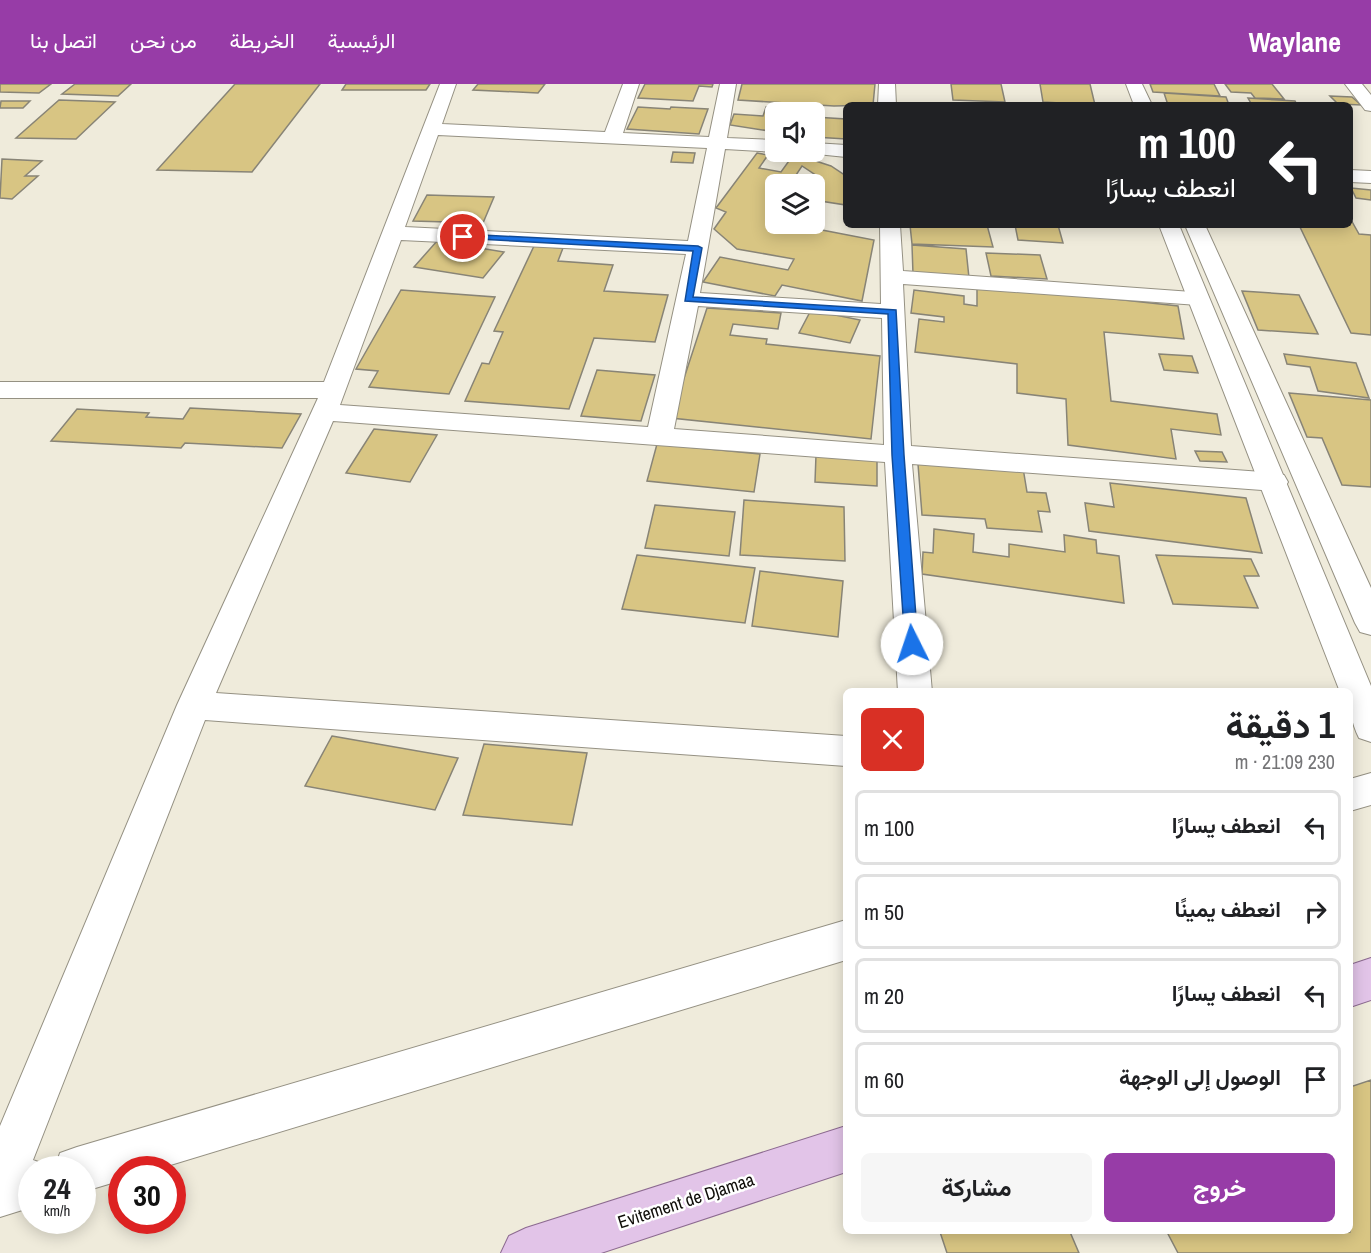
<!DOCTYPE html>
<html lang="ar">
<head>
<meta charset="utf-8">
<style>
	:root { --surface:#fff; --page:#f6f6f6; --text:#202124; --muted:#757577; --line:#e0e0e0; --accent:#973ca7 }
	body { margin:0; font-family:"Archivo Narrow",Vazirmatn,sans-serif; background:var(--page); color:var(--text); direction:rtl; height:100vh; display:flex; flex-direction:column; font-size:22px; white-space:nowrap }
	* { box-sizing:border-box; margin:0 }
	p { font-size:20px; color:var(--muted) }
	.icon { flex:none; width:33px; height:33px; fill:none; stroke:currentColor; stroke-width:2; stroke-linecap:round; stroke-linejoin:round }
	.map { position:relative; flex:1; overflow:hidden; direction:ltr }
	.panel { position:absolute; left:843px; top:604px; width:510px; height:546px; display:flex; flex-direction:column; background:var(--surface); border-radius:9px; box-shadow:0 3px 15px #0003; direction:rtl }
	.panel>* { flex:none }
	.hud { position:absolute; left:843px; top:18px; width:510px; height:126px; border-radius:9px; box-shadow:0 3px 15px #0003; direction:rtl; background:#202124; color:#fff; overflow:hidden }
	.fabs { position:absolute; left:765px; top:18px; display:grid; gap:12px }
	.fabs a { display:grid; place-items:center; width:60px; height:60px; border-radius:9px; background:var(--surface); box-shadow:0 3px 15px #0003; font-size:30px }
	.speed { position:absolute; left:18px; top:1072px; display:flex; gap:12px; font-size:30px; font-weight:700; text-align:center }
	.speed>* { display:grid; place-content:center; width:78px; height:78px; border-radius:50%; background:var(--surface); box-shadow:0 3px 15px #0003; line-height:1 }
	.speed small { font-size:15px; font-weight:400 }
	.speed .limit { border:9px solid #d22; background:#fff; color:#111 }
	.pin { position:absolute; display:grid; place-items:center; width:51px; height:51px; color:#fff; margin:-26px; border:3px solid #fff; border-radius:50%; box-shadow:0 2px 6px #0007 }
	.me { position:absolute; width:66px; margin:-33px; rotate:356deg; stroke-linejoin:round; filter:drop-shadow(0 0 4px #0008) }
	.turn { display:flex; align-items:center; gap:21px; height:126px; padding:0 18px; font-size:27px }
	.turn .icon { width:78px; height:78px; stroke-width:2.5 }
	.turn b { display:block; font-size:42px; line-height:51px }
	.round { display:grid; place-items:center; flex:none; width:63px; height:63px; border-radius:9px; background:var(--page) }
	.headline { display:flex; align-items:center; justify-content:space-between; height:102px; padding:0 18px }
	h1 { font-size:36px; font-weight:700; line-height:45px }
	.button { display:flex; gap:12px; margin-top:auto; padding:12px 18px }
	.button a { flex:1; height:69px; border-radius:9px; background:var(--accent); color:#fff; font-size:24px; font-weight:700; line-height:69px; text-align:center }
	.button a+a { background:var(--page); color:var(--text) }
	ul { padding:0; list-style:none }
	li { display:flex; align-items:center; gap:18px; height:75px; margin:0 12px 9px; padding:0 6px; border:3px solid var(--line); border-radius:9px }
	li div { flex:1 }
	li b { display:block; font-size:22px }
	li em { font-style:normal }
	header { display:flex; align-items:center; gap:36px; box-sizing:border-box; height:84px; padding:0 30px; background:var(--accent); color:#fff }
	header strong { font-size:28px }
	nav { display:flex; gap:33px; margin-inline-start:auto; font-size:21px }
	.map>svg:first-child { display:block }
</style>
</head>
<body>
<header>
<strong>Waylane</strong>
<nav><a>الرئيسية</a><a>الخريطة</a><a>من نحن</a><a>اتصل بنا</a></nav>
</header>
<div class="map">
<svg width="1371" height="1169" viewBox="0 0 1371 1169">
	<rect width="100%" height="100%" fill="#efebdb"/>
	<!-- building -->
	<path fill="#d8c583" stroke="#888476" stroke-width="1.5" d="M0 0H51L39 9 0 8Z
		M75 0H131L118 12 62 10Z
		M235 0H320L252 88 157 86Z
		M346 0H430L426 6H342Z
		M478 0H545L538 9 473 6Z
		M645 0H713L712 3 699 2 693 17 638 14Z
		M742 0H875L873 21 834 22 738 16Z
		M951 0H1001L1005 18 953 16Z
		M1040 0H1090L1095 21 1043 18Z
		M1150 0H1214L1220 12 1153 8Z
		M1225 0H1272L1284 15 1255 14 1251 9 1231 8Z
		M1164 9 1226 13 1229 21H1168Z
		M1330 12 1352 13 1361 21 1338 20Z
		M1248 14 1295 17 1297 21H1252Z
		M59 16 115 18 76 55 16 54Z
		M30 17 23 24H0L1 17Z
		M638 23 670 25 671 23 708 25 699 50 627 45Z
		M766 23 799 26 798 28H776V48L730 41 734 30 763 32Z
		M814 33 846 35V55L814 53Z
		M673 68 695 69 693 79 671 78Z
		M757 69 768 71 759 84 781 88 794 70 831 82 846 92V121L814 116V101L820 94 802 82 790 100H776V140H814L822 146 874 156 862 217 782 201 775 212 703 198 720 173 788 186 794 175 737 165 714 145 726 128 716 124Z
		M2 75 42 77 25 92H38L12 115 0 114Z
		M1351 104 1371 106V116L1356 114Z
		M427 111 494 113 483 139 413 137Z
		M1350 134 1359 150 1371 151V251L1351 249 1299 141H1350Z
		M910 141H987L993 163 912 160Z
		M1015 141H1058L1063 159 1018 156Z
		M437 157 504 168 483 194 414 183Z
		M912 161 966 165 969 194 913 190Z
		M534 162 563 164 558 177 613 181 604 207 668 211 655 258 594 254 569 325 465 317 482 279 489 280 503 248 494 247Z
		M986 169 1040 171 1047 195 991 192Z
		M977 200 1178 222 1184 255 1104 248 1111 317 1217 330 1221 351 1171 345 1176 375 1068 361 1066 315 1017 309V280L915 268 919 235 944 238V233L911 229 914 206 964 212V220L977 222Z
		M401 206 495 213 449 310 369 303 378 287 356 285Z
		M1242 207 1299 211 1318 250 1258 246Z
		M707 224 781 229 778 245 733 240 730 251 767 255 766 260 880 272 871 355 671 334Z
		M811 226 860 236 850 259 799 249Z
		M1159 270 1192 272 1198 289 1164 286Z
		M1284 270 1356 279 1369 314 1318 307 1310 283 1287 280Z
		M597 286 655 291 641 337 581 332Z
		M1289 309 1371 316V403L1342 401 1322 354 1307 353Z
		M190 324 301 330 282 364 185 359 181 364 51 357 77 325 149 329 146 333 183 335Z
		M374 345 437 351 410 398 346 389Z
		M657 360 760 370 754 408 647 397Z
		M1195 367 1222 368 1227 378 1200 377Z
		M816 371 877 376V402L815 398Z
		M918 380 1023 384 1027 408 1046 409 1050 428 1038 427 1042 448 987 444 985 435 922 431Z
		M1110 399 1246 414 1262 469 1089 447 1085 419 1114 423Z
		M744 416 844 423 845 477 740 471Z
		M655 421 735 428 729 472 645 464Z
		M934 445 974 450 973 468 1009 473V460L1065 468 1064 451 1096 456 1097 469 1119 472 1124 519 922 490 923 468 933 469Z
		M637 471 755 484 745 539 622 525Z
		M1156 471 1251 475 1259 492H1244L1258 524 1173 520Z
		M760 487 843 497 838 553 752 542Z
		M332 652 458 674 435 726 305 702Z
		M484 660 587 669 572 741 463 731Z
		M1371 996V1169H1178L1167 1148H1350V1003Z
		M940 1148H1070L1079 1169H947Z"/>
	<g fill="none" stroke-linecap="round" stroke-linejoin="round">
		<defs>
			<path id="minor" d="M440 0H456L442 40 605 48 623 0H639L623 49 709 53 720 0H736L727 54 776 56V68L725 65 700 209 881 220 880 141H900L903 187 1206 209 1209 214 1206 219 1198 221 903 200 911 362 1274 389 1284 391 1288 398 1284 405 1274 407 912 380 932 608H898L885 378 333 337 216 609 846 652V682L205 636 33 1076 49 1082 50 1086H32V1123L0 1133V1042L177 621 318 314H0V298H324ZM438 51 707 64 688 157 405 143ZM401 156 686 170 648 343 340 321ZM698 222 882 234 884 361 674 345Z
				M879 0H895L896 21H878Z
				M1345 0H1362L1371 11V27L1365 26Z
				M814 59 846 61V73L807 69 814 68Z
				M1350 86 1371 87V99L1350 98Z
				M1371 689V721L1350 727V695Z
				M846 836V876L154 1086H122V1096L82 1108V1086H54L60 1069 77 1063Z"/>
			<path id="tertiary" d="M1126 0H1142L1152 21H1134Z
				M1159 141H1179L1371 602V658L1359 654C1351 638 1350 626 1350 608H1340Z
				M1185 141H1205L1371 504V551L1360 548 1355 539Z"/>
			<path id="primary" d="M1371 874V916L1350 923V881Z
				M846 1042V1088L601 1169H501L509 1152 526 1144Z"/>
		</defs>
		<!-- minor casing -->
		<use href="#minor" stroke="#959183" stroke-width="2"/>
		<!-- tertiary casing -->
		<use href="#tertiary" stroke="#959183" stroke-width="2"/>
		<!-- primary casing -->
		<use href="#primary" stroke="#8c6a90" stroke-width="2"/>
		<!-- minor -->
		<use href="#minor" fill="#fff" fill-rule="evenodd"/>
		<!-- tertiary -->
		<use href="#tertiary" fill="#fff" fill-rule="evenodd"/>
		<!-- primary -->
		<use href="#primary" fill="#e2c4e8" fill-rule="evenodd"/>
	</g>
	<!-- route -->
	<path fill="#1a73e8" stroke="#114b97" stroke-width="1.5" d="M463 150 698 162 702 164 693 213 896 226 904 371 918 560 916 564H907L905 560 892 371 888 230 685 217 693 167 460 154Z"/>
	<g text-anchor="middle" stroke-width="5" stroke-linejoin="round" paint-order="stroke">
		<!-- near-street labels -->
		<g font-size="18" fill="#0f0d08" stroke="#fff">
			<text transform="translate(686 1117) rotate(-18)" y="6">Evitement de Djamaa</text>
		</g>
	</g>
</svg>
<div class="fabs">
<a><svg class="icon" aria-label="sound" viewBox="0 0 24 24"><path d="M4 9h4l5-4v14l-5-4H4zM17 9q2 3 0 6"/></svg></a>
<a><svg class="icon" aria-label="layers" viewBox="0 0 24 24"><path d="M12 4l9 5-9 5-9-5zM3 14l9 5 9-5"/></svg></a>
</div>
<div class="speed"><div>24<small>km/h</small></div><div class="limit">30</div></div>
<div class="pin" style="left:463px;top:153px;background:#d93025"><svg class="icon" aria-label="arrive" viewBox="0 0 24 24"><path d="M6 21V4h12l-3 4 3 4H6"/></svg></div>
<svg class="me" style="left:912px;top:560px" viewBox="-20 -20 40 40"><circle r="19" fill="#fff"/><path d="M0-13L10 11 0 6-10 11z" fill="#1a73e8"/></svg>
<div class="hud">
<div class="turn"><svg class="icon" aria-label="left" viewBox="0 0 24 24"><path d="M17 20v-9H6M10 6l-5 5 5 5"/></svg><div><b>100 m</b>انعطف يسارًا</div></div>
</div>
<section class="panel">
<div class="headline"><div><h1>1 دقيقة</h1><p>230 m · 21:09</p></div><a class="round" style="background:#d93025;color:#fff"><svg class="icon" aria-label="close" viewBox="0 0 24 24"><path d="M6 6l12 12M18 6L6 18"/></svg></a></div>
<ul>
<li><svg class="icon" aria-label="left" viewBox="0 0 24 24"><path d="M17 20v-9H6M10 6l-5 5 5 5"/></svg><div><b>انعطف يسارًا</b></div><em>100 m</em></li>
<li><svg class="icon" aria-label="right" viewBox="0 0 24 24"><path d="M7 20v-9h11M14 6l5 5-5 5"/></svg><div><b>انعطف يمينًا</b></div><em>50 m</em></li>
<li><svg class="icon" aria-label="left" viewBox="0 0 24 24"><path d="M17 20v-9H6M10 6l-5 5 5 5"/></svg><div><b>انعطف يسارًا</b></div><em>20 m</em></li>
<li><svg class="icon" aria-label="arrive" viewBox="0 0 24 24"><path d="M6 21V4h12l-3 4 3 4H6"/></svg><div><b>الوصول إلى الوجهة</b></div><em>60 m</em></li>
</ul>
<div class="button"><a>خروج</a><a>مشاركة</a></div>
</section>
</div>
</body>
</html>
